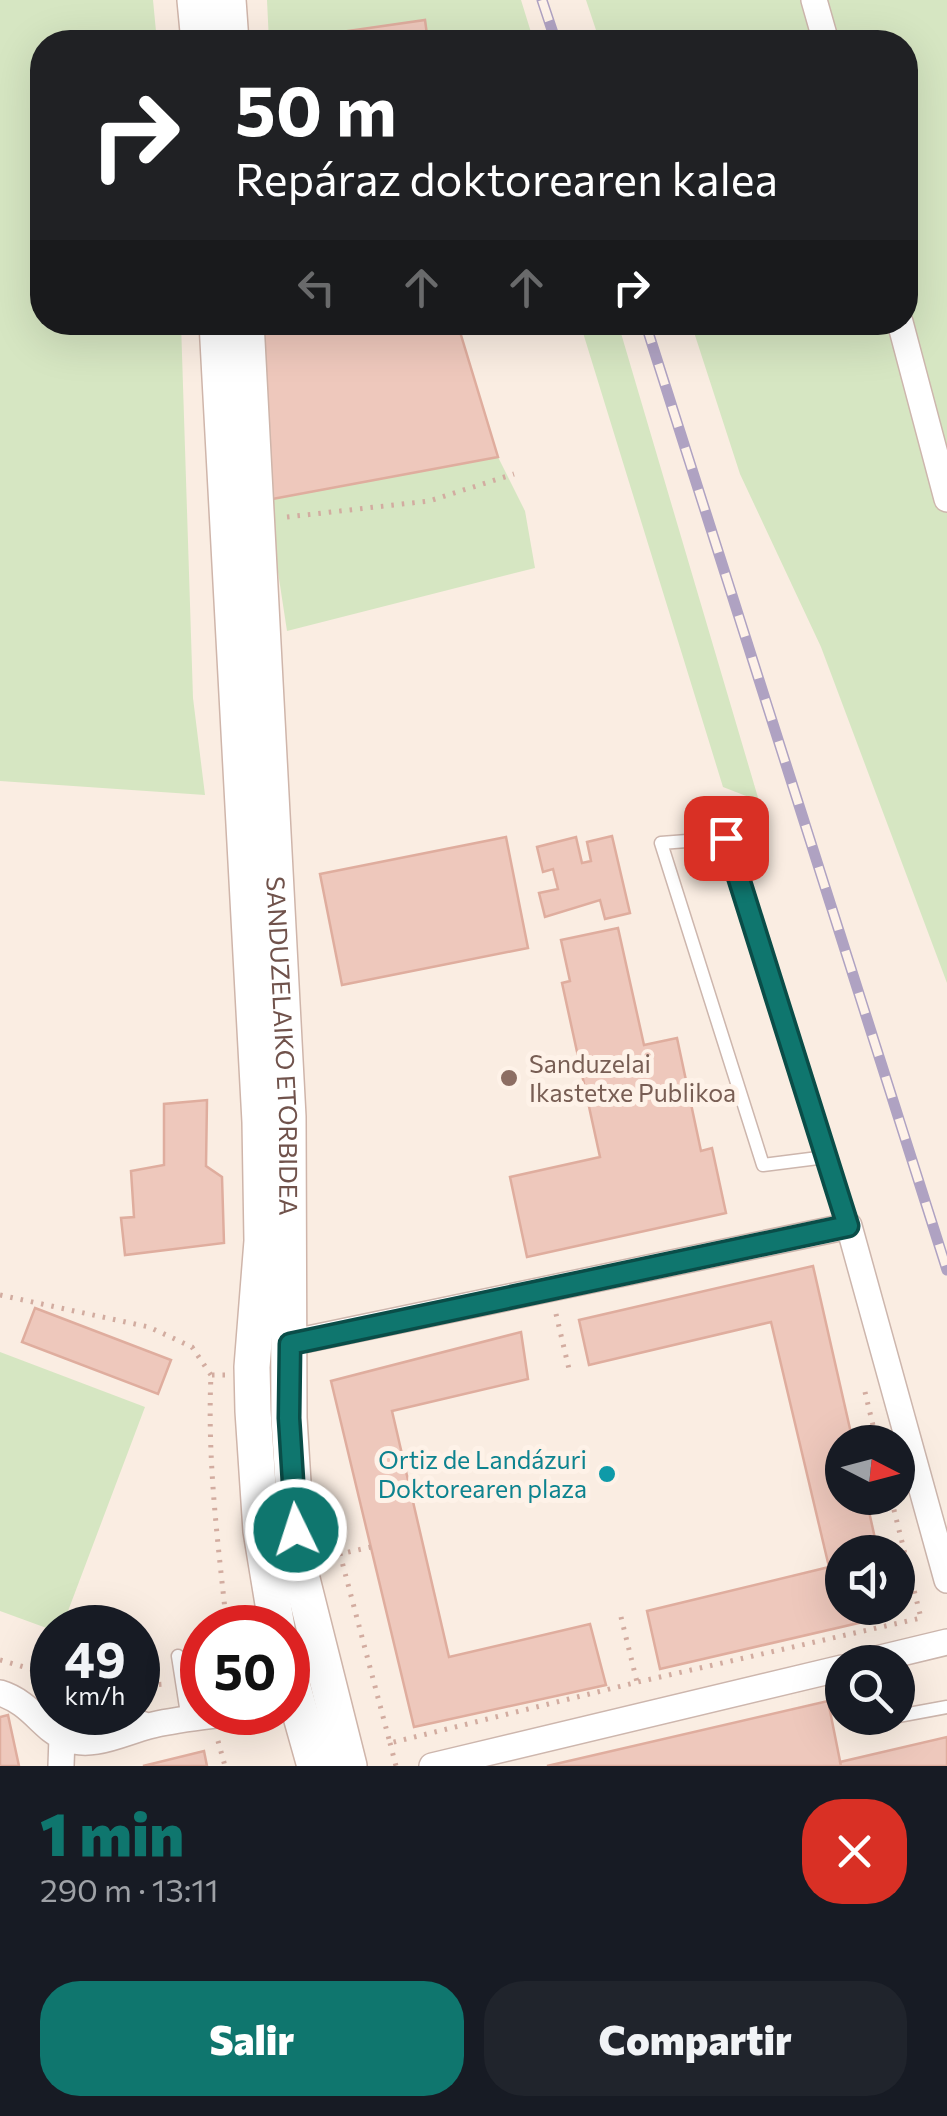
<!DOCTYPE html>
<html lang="es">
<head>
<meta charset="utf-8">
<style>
	:root { --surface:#171b24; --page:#20242c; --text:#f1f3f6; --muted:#9ea1a6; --accent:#0f766e }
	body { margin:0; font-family:Commissioner,sans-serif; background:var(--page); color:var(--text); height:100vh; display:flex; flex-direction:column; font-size:38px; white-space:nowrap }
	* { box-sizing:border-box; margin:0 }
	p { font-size:32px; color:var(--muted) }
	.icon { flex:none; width:55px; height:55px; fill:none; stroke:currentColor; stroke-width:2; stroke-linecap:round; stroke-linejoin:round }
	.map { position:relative; height:1766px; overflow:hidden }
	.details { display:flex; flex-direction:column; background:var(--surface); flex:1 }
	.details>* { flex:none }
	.guide { position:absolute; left:30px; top:30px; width:888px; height:305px; border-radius:40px; box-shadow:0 10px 40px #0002; background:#202124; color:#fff; overflow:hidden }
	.needle { width:65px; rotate:96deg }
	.fabs { position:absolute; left:825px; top:1425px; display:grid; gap:20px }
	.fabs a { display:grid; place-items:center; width:90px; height:90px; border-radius:50%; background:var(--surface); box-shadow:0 10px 40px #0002; font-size:50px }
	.speed { position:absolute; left:30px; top:1605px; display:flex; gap:20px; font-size:50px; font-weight:700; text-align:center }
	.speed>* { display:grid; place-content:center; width:130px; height:130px; border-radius:50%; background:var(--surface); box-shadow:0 10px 40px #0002; line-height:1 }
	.speed small { font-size:25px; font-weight:400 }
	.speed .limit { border:15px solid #d22; background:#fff; color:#111 }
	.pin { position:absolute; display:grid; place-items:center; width:85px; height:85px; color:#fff; margin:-42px; border-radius:20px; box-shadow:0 5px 15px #0006 }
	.me { position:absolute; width:110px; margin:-55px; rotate:356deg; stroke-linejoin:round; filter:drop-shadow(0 0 8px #0008) }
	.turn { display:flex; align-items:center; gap:35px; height:210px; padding:0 40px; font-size:45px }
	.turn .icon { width:130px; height:130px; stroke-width:2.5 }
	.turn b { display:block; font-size:70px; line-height:85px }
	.lanes { display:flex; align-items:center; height:95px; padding:0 40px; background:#0003; justify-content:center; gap:50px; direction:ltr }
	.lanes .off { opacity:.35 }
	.round { display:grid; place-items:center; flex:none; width:105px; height:105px; border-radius:40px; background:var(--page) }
	.overview { display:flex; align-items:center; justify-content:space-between; height:170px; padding:0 40px }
	h1 { font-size:60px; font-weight:800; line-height:75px; color:var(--accent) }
	.button { display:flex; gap:20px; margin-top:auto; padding:20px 40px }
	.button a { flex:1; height:115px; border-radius:40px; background:var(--accent); color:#fff; font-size:40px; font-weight:800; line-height:115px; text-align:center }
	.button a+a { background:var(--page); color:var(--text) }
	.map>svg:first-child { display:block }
</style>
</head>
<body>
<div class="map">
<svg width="947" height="1766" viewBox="0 0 947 1766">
	<rect width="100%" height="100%" fill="#faede2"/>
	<!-- green -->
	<path fill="#d6e6c2" d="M0 0H153L157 42H42V322L181 323 193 698 205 795 0 781Z
		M267 0H521L534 42H428L424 20 269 42Z
		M586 0H947V983L821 647 740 474 691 323 905 322V42H600Z
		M580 323H618L759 801 723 787Z
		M498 457 525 511 535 568 287 631 267 500Z
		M0 1352 145 1407 62 1627 52 1628V1630L0 1611Z"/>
	<!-- building -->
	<path fill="#eec8bc" stroke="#dfad9e" stroke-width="2.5" d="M425 20 428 42H278V41Z
		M282 322H457L498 457 267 500 263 327Z
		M612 836 630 913 605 919 600 900 545 917 539 893 558 889 553 869 543 872 537 847 576 837 582 863 591 861 587 842Z
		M506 837 528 948 342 985 320 874Z
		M618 928 644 1045 677 1038 701 1151 712 1148 726 1213 527 1257 510 1177 600 1157 562 983 570 981 561 940Z
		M207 1100 206 1166 222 1177 224 1243 125 1255 121 1218 134 1217 131 1171 164 1165V1104Z
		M813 1266 853 1442H842V1498H866L878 1552H842V1608H891L893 1615 660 1669 647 1611 829 1567 771 1322 589 1365 579 1320Z
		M35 1308 171 1360 158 1394 22 1342Z
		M521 1332 528 1379 392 1411 449 1657 590 1624 606 1685 414 1727 331 1381Z
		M828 1701 841 1766H547Z
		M8 1715 19 1766H0V1717Z
		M947 1737V1766H841L840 1762Z
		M204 1751 207 1766H143Z"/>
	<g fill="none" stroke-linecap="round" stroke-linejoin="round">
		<defs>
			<path id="service" d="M726 838 826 1157 763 1165 661 843Z
				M826 1157 849 1226
				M178 1656 188 1720
				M827 1672 842 1700
				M898 1716 947 1707
				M858 1718 866 1721 887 1718"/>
			<path id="minor" d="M814 0 826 42
				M900 322 947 499
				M289 1343 849 1226 947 1580
				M864 1662 947 1642
				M0 1693C30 1702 43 1729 64 1738 92 1750 122 1733 149 1726 176 1719 206 1717 235 1712
				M86 1712 113 1716 148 1726
				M61 1766 62 1737 69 1718 83 1712
				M432 1766 842 1668"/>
			<g id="secondary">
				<path d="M195 0 199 42"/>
				<path d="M228 0 231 42"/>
				<path d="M217 322 260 1122 262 1241 252 1367 253 1411 261 1531 277 1628"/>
				<path id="s1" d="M246 322 288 1117 289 1418 298 1563 349 1766"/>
				<path d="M288 1670 315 1766"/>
			</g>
		</defs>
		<!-- service casing -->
		<use href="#service" stroke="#cdb6ad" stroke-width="15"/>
		<!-- minor casing -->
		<use href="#minor" stroke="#cdb6ad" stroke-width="28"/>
		<!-- secondary casing -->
		<use href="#secondary" stroke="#cfb5aa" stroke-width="38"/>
		<!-- path -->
		<path stroke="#d2aca0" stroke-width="5" stroke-dasharray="2.5 8" stroke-linecap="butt" d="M287 517 429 501 514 474
			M0 1295 149 1327 192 1347 211 1375
			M556 1314 569 1369
			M225 1375H211C207 1461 218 1543 227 1628
			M865 1392 877 1442
			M327 1497 340 1554
			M371 1547 340 1554 390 1743 638 1682 921 1618 891 1498
			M621 1617 637 1682
			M0 1660 52 1675
			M138 1686 165 1684
			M218 1741 225 1766
			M390 1743 396 1766"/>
		<!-- service -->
		<use href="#service" stroke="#fff" stroke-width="12"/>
		<!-- minor -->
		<use href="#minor" stroke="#fff" stroke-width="25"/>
		<!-- secondary -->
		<use href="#secondary" stroke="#fff" stroke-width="35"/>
		<defs>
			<path id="rail" d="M542 0 556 42
				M645 322 947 1270"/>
		</defs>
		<!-- rail casing -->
		<use href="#rail" stroke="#afa2c2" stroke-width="11"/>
		<!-- rail -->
		<use href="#rail" stroke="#fef2e8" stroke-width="8" stroke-dasharray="22" stroke-linecap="butt"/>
	</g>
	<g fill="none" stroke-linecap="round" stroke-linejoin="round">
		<defs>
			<path id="route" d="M296 1530 289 1418 290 1344 848 1226 726 838"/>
		</defs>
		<!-- route casing -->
		<use href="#route" stroke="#0a4d48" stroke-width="25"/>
		<!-- route -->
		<use href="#route" stroke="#0f766e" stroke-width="18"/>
	</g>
	<!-- markers -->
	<circle fill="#8d6e63" stroke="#fef2e8" stroke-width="4" cx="509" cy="1078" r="10"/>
	<circle fill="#0f9aa8" stroke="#fef2e8" stroke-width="4" cx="607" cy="1474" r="10"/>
	<g text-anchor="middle" stroke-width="10" stroke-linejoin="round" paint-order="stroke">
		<!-- street labels -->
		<g font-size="25" fill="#70524b" stroke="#fef2e8">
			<text dy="9" stroke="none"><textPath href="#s1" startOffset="725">SANDUZELAIKO ETORBIDEA</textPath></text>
		</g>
		<!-- education labels -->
		<g font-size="25" fill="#785e54" stroke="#fef2e8" text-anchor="start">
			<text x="529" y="1073">Sanduzelai<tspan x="529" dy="29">Ikastetxe Publikoa</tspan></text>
		</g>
		<!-- culture labels -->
		<g font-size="25" fill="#0d838f" stroke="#fef2e8" text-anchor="end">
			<text x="587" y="1469">Ortiz de Landázuri<tspan x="587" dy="29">Doktorearen plaza</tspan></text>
		</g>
	</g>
</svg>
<div class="fabs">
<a><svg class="needle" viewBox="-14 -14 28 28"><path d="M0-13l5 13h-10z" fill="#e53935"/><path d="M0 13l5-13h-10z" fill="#9ea1a6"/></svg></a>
<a><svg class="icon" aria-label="sound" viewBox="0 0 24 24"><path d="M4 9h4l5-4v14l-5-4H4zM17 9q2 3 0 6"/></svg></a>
<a><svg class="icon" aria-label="search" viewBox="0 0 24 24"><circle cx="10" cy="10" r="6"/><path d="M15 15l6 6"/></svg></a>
</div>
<div class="speed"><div>49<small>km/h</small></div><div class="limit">50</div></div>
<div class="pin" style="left:726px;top:838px;background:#d93025"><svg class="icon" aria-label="arrive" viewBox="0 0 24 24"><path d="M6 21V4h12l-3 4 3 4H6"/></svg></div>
<svg class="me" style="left:296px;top:1530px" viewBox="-20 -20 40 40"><circle r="17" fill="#0f766e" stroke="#fff" stroke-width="3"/><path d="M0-11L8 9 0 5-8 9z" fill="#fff"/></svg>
<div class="guide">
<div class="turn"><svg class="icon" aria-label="right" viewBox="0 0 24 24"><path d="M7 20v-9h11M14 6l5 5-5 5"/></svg><div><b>50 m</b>Repáraz doktorearen kalea</div></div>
<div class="lanes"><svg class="icon off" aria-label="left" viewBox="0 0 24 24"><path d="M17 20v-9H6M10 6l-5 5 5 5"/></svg><svg class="icon off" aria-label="ahead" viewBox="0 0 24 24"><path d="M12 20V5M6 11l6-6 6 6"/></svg><svg class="icon off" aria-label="ahead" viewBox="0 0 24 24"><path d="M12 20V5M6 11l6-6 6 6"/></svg><svg class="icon" aria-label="right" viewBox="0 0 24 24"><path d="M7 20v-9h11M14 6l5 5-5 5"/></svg></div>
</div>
</div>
<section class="details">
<div class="overview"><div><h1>1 min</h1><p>290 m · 13:11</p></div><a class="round" style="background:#d93025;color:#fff"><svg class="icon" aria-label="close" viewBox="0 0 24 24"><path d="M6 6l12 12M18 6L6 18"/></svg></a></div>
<div class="button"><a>Salir</a><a>Compartir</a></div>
</section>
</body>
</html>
